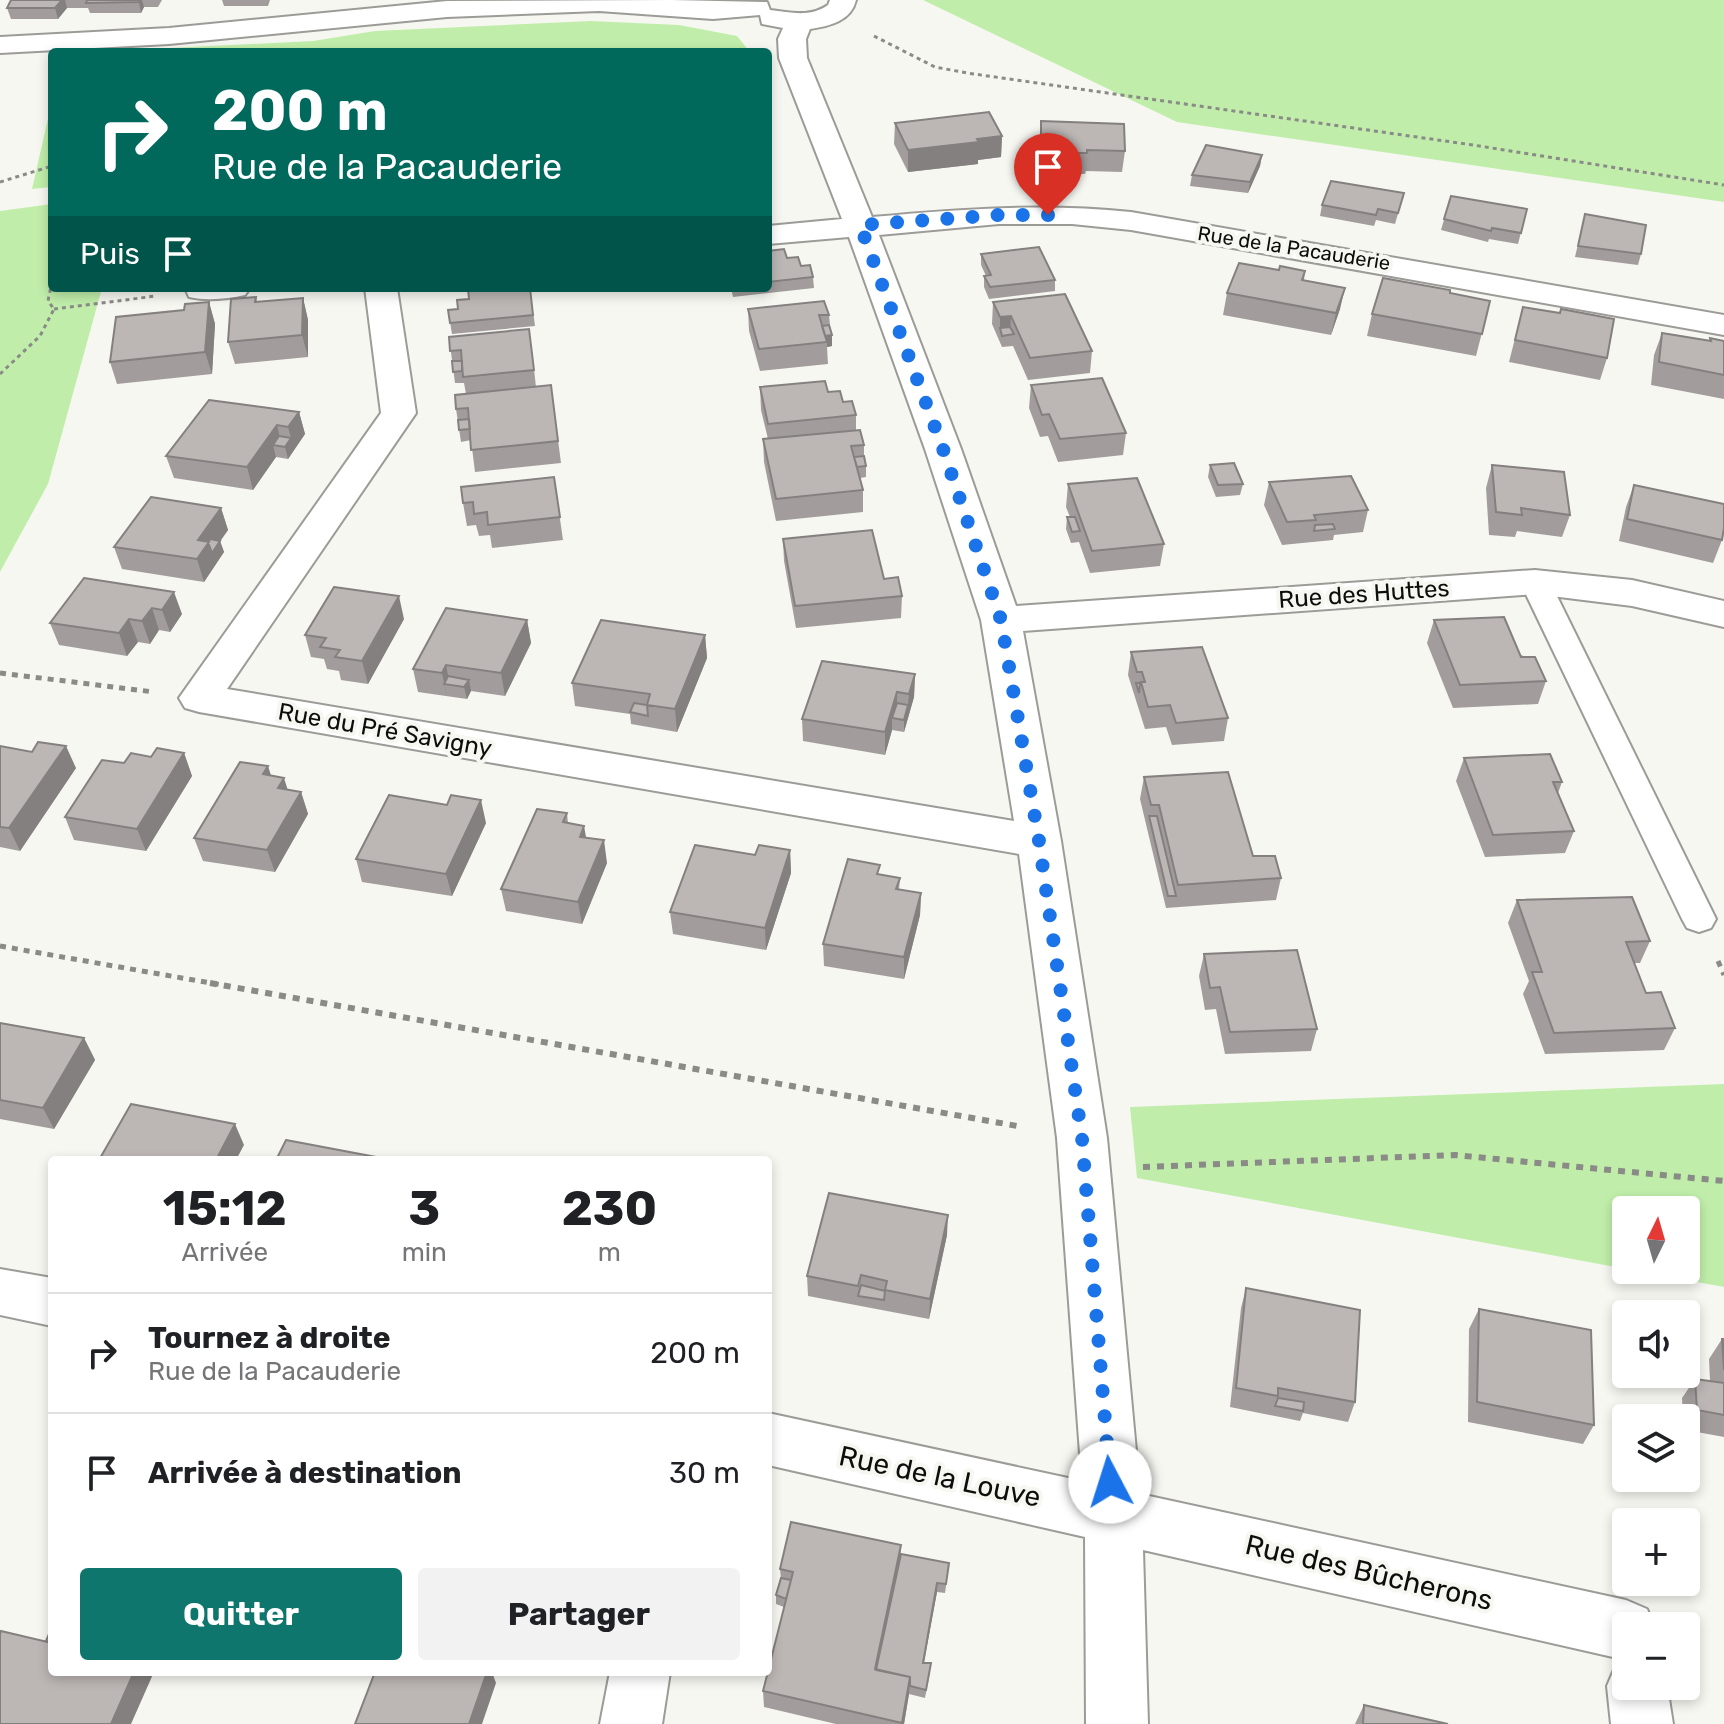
<!DOCTYPE html>
<html lang="fr">
<head>
<meta charset="utf-8">
<style>
	:root { --surface:#fff; --page:#f2f2f2; --text:#202124; --muted:#757577; --line:#e0e0e0; --accent:#0f766e }
	body { margin:0; font-family:Rubik,sans-serif; background:var(--page); color:var(--text); height:100vh; display:flex; flex-direction:column; font-size:30px; white-space:nowrap }
	* { box-sizing:border-box; margin:0 }
	p { font-size:26px; color:var(--muted) }
	.icon { flex:none; width:44px; height:44px; fill:none; stroke:currentColor; stroke-width:2; stroke-linecap:round; stroke-linejoin:round }
	.map { position:relative; flex:1; overflow:hidden }
	.details { position:absolute; left:48px; top:1156px; width:724px; height:520px; display:flex; flex-direction:column; background:var(--surface); border-radius:8px; box-shadow:0 4px 12px #0003 }
	.details>* { flex:none }
	.guide { position:absolute; left:48px; top:48px; width:724px; height:244px; border-radius:8px; box-shadow:0 4px 12px #0003; background:#00695c; color:#fff; overflow:hidden }
	.needle { width:52px; rotate:5deg }
	.fabs { position:absolute; left:1612px; top:1196px; display:grid; gap:16px }
	.fabs a { display:grid; place-items:center; width:88px; height:88px; border-radius:8px; background:var(--surface); box-shadow:0 4px 12px #0003; font-size:40px }
	.pin { position:absolute; display:grid; place-items:center; width:68px; height:68px; color:#fff; margin:-82px -34px; border-radius:50% 50% 50% 0; rotate:-45deg; box-shadow:0 0 8px #0007 }
	.pin .icon { rotate:45deg }
	.me { position:absolute; width:88px; margin:-44px; rotate:355deg; stroke-linejoin:round; filter:drop-shadow(0 0 6px #0008) }
	.turn { display:flex; align-items:center; gap:28px; height:168px; padding:0 32px; font-size:36px }
	.turn .icon { width:104px; height:104px; stroke-width:2.5 }
	.turn b { display:block; font-size:56px; line-height:68px }
	.then { display:flex; align-items:center; height:76px; padding:0 32px; background:#0003; gap:16px; font-size:30px }
	.eta { display:flex; justify-content:space-evenly; align-items:center; height:136px; text-align:center }
	.eta b { font-size:48px; font-weight:700; line-height:56px }
	.cta { display:flex; gap:16px; margin-top:auto; padding:16px 32px }
	.cta a { flex:1; height:92px; border-radius:8px; background:var(--accent); color:#fff; font-size:32px; font-weight:700; line-height:92px; text-align:center }
	.cta a+a { background:var(--page); color:var(--text) }
	ul { padding:0; list-style:none }
	li { display:flex; align-items:center; gap:24px; height:120px; padding:0 32px; border-top:2px solid var(--line) }
	li div { flex:1 }
	li b { display:block; font-size:30px }
	li em { font-style:normal }
	.map>svg:first-child { display:block }
</style>
</head>
<body>
<div class="map">
<svg width="1724" height="1724" viewBox="0 0 1724 1724">
	<rect width="100%" height="100%" fill="#f7f7f2"/>
	<!-- green -->
	<path fill="#c0eeaa" d="M923 0H1724V202L1177 122Z
		M591 21 679 25 737 36 750 52H88L313 41 375 31Z
		M52 101V187L32 189Z
		M52 204V288H102L48 484 0 572V211Z
		M1724 1084V1287L1631 1270H1686V1210H1626V1269L1137 1178 1130 1107Z"/>
	<g fill="none" stroke-linecap="round" stroke-linejoin="round">
		<defs>
			<path id="lane" d="M1535 572 1545 575 1550 582 1716 919 1711 928 1699 932 1687 928 1682 919 1520 582 1525 575Z"/>
			<path id="street" d="M671 0 767 2 770 10C791 12 809 18 828 5L830 0H856C851 21 830 26 810 29L806 39 807 58 872 217C960 209 1043 203 1131 212L1724 315V335L1131 230 1072 224H999L879 235 961 449 1016 606 1535 570 1632 580 1724 601V627L1632 606 1535 594 1023 631 1061 841 1107 1138 1140 1494 1626 1600 1647 1609 1654 1626H1626V1660L1143 1550 1148 1724H1086L1085 1537 768 1465V1413L1082 1481 1057 1138 1019 854 199 712 185 708 179 698 381 413 365 288H397L416 413 227 689 1014 821 981 620 925 449 849 237 768 244V226L842 219 779 58 778 39 783 28 762 24 760 15 713 19 599 11 447 17 169 44 0 53V37L169 28 447 1Z
				M185 288H250L245 295C227 299 207 301 189 297Z
				M0 1269 52 1278V1326L0 1315Z
				M1626 1660V1686H1667L1673 1724H1611L1607 1686 1616 1665Z
				M610 1672H670L662 1724H600Z"/>
		</defs>
		<!-- lane casing -->
		<use href="#lane" stroke="#9c9b97" stroke-width="4"/>
		<!-- street casing -->
		<use href="#street" stroke="#9c9b97" stroke-width="4"/>
		<!-- path-far2 -->
		<path stroke="#8a8a86" stroke-width="3" stroke-dasharray="4 4" stroke-linecap="butt" d="M874 36 935 67 967 73 1473 145 1724 185
			M0 182 52 166
			M54 309 156 296
			M0 374 40 336 54 309 48 301 52 282"/>
		<!-- path-far1 -->
		<path stroke="#8a8a86" stroke-width="5" stroke-dasharray="6 6" stroke-linecap="butt" d="M0 673 154 692
			M0 946 222 985
			M1718 961 1724 975"/>
		<!-- path -->
		<path stroke="#8a8a86" stroke-width="6" stroke-dasharray="7 7" stroke-linecap="butt" d="M210 983 1023 1127
			M1143 1167 1455 1155 1724 1181"/>
		<!-- lane -->
		<use href="#lane" fill="#fff" fill-rule="evenodd"/>
		<!-- street -->
		<use href="#street" fill="#fff" fill-rule="evenodd"/>
	</g>
	<!-- wall -->
	<path fill="#a29d9c" d="M11 0H179H162L158 7H144L141 13H90L88 8H67L58 19H11L7 8Z
		M222 0H270L268 6H224Z
		M1041 121 1125 151 1122 172 1086 171 1085 174H1065V171L1040 170Z
		M895 123 1002 136 1001 157 978 160V164L908 172 894 144Z
		M1262 155 1260 166 1248 193 1190 186 1192 175Z
		M1404 193 1395 224 1376 220 1374 226 1320 216 1322 205Z
		M1451 196 1527 209 1518 244 1489 239 1488 242 1441 230Z
		M1585 214 1641 254 1638 265 1575 257Z
		M768 251 787 258 801 266 813 277 814 288 733 297 731 288H768Z
		M981 254 1055 280V291L989 299 984 287V276H986L981 265Z
		M1279 270 1305 271 1304 280 1340 309 1331 335 1223 315 1227 293Z
		M530 288 535 326 452 334 448 310 458 309 469 299Z
		M256 297 257 302 303 298 308 320V357L235 364 228 342Z
		M1490 301 1476 356 1367 336 1372 314Z
		M209 302 215 324 212 374 117 384 110 362 184 310Z
		M993 302 1092 351 1090 373 1028 380 1013 346 1002 347 992 324Z
		M1523 307 1607 358 1600 380 1509 362Z
		M748 309 829 315 832 346 827 347 828 364 760 371 749 331Z
		M1662 333 1709 341 1710 338 1724 341V399L1651 385 1654 355Z
		M449 337 532 351 536 387 551 385 561 463 475 472 471 440 461 442 456 409 466 394 464 383H455Z
		M1031 385 1126 433 1123 455 1058 462 1048 436 1040 437 1029 408Z
		M760 387 828 392 843 402 856 415V430L864 445V458L866 466V477L860 478 863 490V512L776 521 764 462 763 439H768L761 410Z
		M299 412 305 434 288 459 276 457 253 490 174 478 166 456Z
		M1210 465 1243 484 1240 495 1216 497 1208 477Z
		M1492 465 1570 515 1562 537 1517 531 1515 537 1489 535 1486 488Z
		M554 477 563 540 492 548 490 535 479 536 476 525 467 526 463 503Z
		M1269 482 1368 510 1363 532 1334 535 1333 540 1282 545 1264 505Z
		M1068 484 1164 544 1160 566 1090 573 1079 542 1071 543 1066 529 1067 517H1070L1066 507Z
		M1634 485 1722 540 1713 563 1619 541 1626 507Z
		M221 508 228 530 220 541 224 552 204 582 122 569 114 547Z
		M783 539 884 579 902 596 901 618 796 628 784 561Z
		M84 578 182 614 170 632 159 630 150 644 138 642 127 656 59 645 50 623Z
		M404 619 368 684 341 680 339 671 327 669 324 659 311 657 305 635Z
		M527 620 531 643 505 696 471 691 467 699 418 692 413 669Z
		M1434 620 1526 657 1546 681 1538 704 1453 708 1427 643Z
		M705 635 707 658 677 732 631 724 630 714 575 706 572 683Z
		M1131 652 1228 718 1224 741 1172 745 1166 727 1145 729 1128 675Z
		M915 674 914 697 904 732 892 730 885 755 803 741 802 719Z
		M0 746 76 768 20 851 0 847Z
		M184 753 192 776 146 851 74 840 65 817 124 763 151 757Z
		M1464 758 1562 782 1558 793 1574 831 1565 853 1485 857 1456 781Z
		M271 776 288 790 301 792 308 814 275 872 203 861 194 838Z
		M1144 777 1281 878 1276 900 1166 908 1140 799Z
		M567 813 568 823 586 838 607 863 582 924 506 911 501 889Z
		M486 823 452 896 362 882 356 859Z
		M790 850 791 873 766 950 673 934 670 912Z
		M879 874 900 878 899 890 921 893 920 915 904 979 824 966 823 944Z
		M1517 900 1650 941 1640 963H1634L1646 993 1675 1028 1664 1050 1545 1054 1523 994 1529 981 1508 923Z
		M1204 954 1317 1029 1311 1051 1225 1054 1216 1009 1205 1010 1199 976Z
		M0 1023 84 1038 95 1060 54 1129 0 1119Z
		M947 1235 929 1319 808 1296 807 1276Z
		M1246 1288 1355 1402 1348 1422 1303 1413 1300 1421 1230 1407 1241 1308Z
		M1479 1309 1594 1425 1583 1444 1468 1422 1469 1329Z
		M1722 1339H1724V1437L1686 1430V1418H1683L1682 1398 1695 1379 1710 1381 1709 1359Z
		M901 1554 948 1572 945 1593 937 1592 924 1663 930 1672 925 1698 909 1694 904 1724H836L764 1707 763 1691 784 1607 776 1604V1595L781 1578 780 1569Z
		M1364 1705 1448 1724H1355Z"/>
	<!-- shaded-wall -->
	<path fill="#84807f" d="M62 0H65L67 8 58 19 55 8Z
		M140 0H142L144 7 141 13 139 2Z
		M1002 136 1001 157 978 160V164L908 172V150Z
		M1262 155 1260 166 1248 193 1250 182Z
		M1345 288 1340 309 1331 335 1336 313Z
		M303 298 308 320V357L302 335Z
		M209 302 215 324 212 374 205 352Z
		M1011 316 1010 335 1000 328V317Z
		M832 335V346L827 347V342L822 336Z
		M299 412 305 434 288 459 285 447 291 438 288 427Z
		M277 425 282 447 273 445 276 457 253 490 247 467Z
		M221 508 228 530 212 553 220 541 224 552 204 582 197 559 198 540Z
		M174 592 182 614 170 632 162 610Z
		M399 596 404 619 368 684 362 661Z
		M152 608 159 630 150 644 142 621Z
		M129 619 138 642 127 656 119 633Z
		M527 620 531 643 505 696 501 673Z
		M705 635 707 658 677 732 675 709Z
		M446 665 450 685 444 684 447 696 442 673Z
		M915 674 914 697 904 732V720L908 705 909 694Z
		M469 680 471 691 467 699 464 687Z
		M897 692V715L892 718V730L885 755V732Z
		M66 746 76 768 20 851 9 828Z
		M184 753 192 776 146 851 137 829Z
		M268 766 275 788 263 774Z
		M284 778 291 800 278 788Z
		M301 792 308 814 275 872 267 850Z
		M481 800 486 823 452 896 446 874Z
		M584 826 588 848 580 837Z
		M604 840 607 863 582 924 578 902Z
		M790 850 791 873 766 950 765 928Z
		M921 893 920 915 904 979V957Z
		M84 1038 95 1060 54 1129 43 1108Z
		M235 1124 244 1145 236 1160H216Z
		M771 1213 772 1234 768 1248V1222Z
		M948 1215 947 1235 929 1319 930 1299Z
		M901 1545 900 1563 876 1678 875 1669Z
		M937 1583V1592L922 1671 923 1663Z
		M134 1672H154L131 1724H111Z
		M487 1672H492L496 1683 482 1724H469Z
		M910 1677 909 1694 904 1724H902Z"/>
	<!-- building -->
	<path fill="#bcb7b5" stroke="#84807f" stroke-width="2" d="M11 0H62L55 8H7Z
		M87 0H140L139 2 86 3Z
		M989 112 1002 136 977 139 979 142 908 150 895 123Z
		M1041 121 1124 124 1125 151 1087 150V153H1067V149L1041 148Z
		M1206 145 1262 155 1250 182 1192 175Z
		M1331 181 1404 193 1398 213 1378 209 1376 215 1322 205Z
		M1451 196 1527 209 1521 233 1492 228 1491 231 1444 219Z
		M1585 214 1646 225 1641 254 1578 246Z
		M1039 247 1055 280 990 287 984 276 991 275 981 254Z
		M784 249 787 258 798 257 801 266 810 265 813 277 768 282V251Z
		M1239 263 1279 270 1280 266 1305 271 1302 280 1345 288 1336 313 1227 293Z
		M1383 278 1450 290V293L1490 301 1482 334 1372 314Z
		M480 288H530L533 315 450 323 448 310 458 309 457 300 469 299 468 289Z
		M1065 294 1092 351 1030 358 1011 316 1000 317 993 302Z
		M256 297 255 302 303 298 302 335 228 342 231 299Z
		M824 301 829 315H819L827 342 759 349 748 309Z
		M209 302 205 352 110 362 116 317 184 310 185 304Z
		M1523 307 1560 313 1561 309 1614 319 1607 358 1515 340Z
		M829 325 832 335 825 336 822 326Z
		M1010 327 1014 334 1002 336 1000 328Z
		M529 329 534 370 463 377 461 350 450 351 449 337Z
		M1662 333 1711 341 1710 338 1724 341V375L1659 362Z
		M452 361H462V371L453 372Z
		M1102 378 1126 433 1060 439 1049 414 1042 415 1031 385Z
		M825 381 828 392 840 391 843 402 852 401 856 415 768 424 760 387Z
		M551 385 558 441 471 450 468 408 456 409 455 395Z
		M209 400 299 412 288 427 277 425 247 467 166 456Z
		M469 419 470 429 459 430 458 420Z
		M860 430 864 445 851 446 863 490 776 499 763 439Z
		M279 436 291 438 285 447 273 445Z
		M864 456 866 466 857 467 854 457Z
		M1234 463 1243 484 1218 485 1210 465Z
		M1492 465 1564 472 1570 515 1521 508 1522 515 1496 512Z
		M1351 476 1368 510 1314 515 1316 520 1287 522 1269 482Z
		M554 477 560 517 488 525 487 512 474 514 473 502 463 503 461 487Z
		M1137 478 1164 544 1092 551 1068 484Z
		M1634 485 1724 504V528L1722 540 1627 519Z
		M151 497 221 508 198 540 209 542 197 559 114 547Z
		M1067 517H1075L1080 531 1072 532Z
		M1333 524 1335 529 1314 531 1315 525Z
		M872 530 884 579 898 577 902 596 795 606 783 539Z
		M210 539 220 541 212 553 208 542Z
		M84 578 174 592 162 610 152 608 142 621 129 619 119 633 50 623Z
		M334 587 399 596 362 661 335 657 340 650 320 647 326 638 305 635Z
		M446 608 527 620 501 673 446 665 442 673 413 669Z
		M1504 617 1521 657H1535L1546 681 1460 685 1434 620Z
		M601 620 705 635 675 709 647 705 650 694 572 683Z
		M1202 647 1228 718 1176 723 1170 705 1148 707 1141 682H1145L1142 672H1137L1131 652Z
		M822 661 915 674 909 694 897 692 885 732 802 719Z
		M448 676 469 680 464 687 444 684Z
		M1136 683H1140L1139 693Z
		M634 703 647 705 648 716 630 712Z
		M897 703 908 705 904 720 892 718Z
		M38 742 66 746 9 828 0 827V746L32 752Z
		M157 748 184 753 137 829 65 817 102 760 124 763 131 753 151 757Z
		M1550 754 1562 782H1553L1574 831 1493 835 1464 758Z
		M240 762 268 766 263 774 284 778 278 788 301 792 267 850 194 838Z
		M1228 772 1253 856H1275L1281 878 1178 885 1159 805H1151L1144 777Z
		M389 795 447 805 451 795 481 800 446 874 356 859Z
		M537 809 567 813 563 822 584 826 580 837 604 840 578 902 501 889Z
		M1149 816H1157L1176 896H1168Z
		M695 845 755 855 759 845 790 850 765 928 670 912Z
		M848 859 880 865 877 874 900 878 896 889 921 893 904 957 823 944Z
		M1632 897 1650 941 1626 942 1646 993 1661 992 1675 1028 1554 1033 1532 972H1542L1517 900Z
		M1297 950 1317 1029 1230 1032 1220 987 1210 988 1204 954Z
		M0 1023 84 1038 43 1108 0 1100Z
		M131 1104 235 1124 216 1160H99Z
		M286 1140 376 1157 374 1160H276Z
		M829 1193 948 1215 930 1299 885 1290 887 1281 861 1275 858 1286 807 1276Z
		M861 1285 885 1291 884 1300 858 1296Z
		M1246 1288 1360 1310 1355 1402 1278 1388V1396L1236 1388Z
		M1479 1309 1591 1330 1594 1425 1477 1402Z
		M1722 1339H1724V1370Z
		M1695 1379 1724 1383V1415L1697 1410Z
		M1278 1398 1304 1402 1303 1411 1275 1406Z
		M791 1522 901 1545 875 1669 910 1677 902 1723 763 1691 793 1572 780 1569Z
		M901 1554 949 1563 946 1584 937 1583 923 1663H931L926 1690 910 1686V1677L876 1670Z
		M781 1578 791 1580 786 1599 776 1595Z
		M1 1631 52 1643V1672H134L111 1724H0V1634Z
		M49 1634 52 1635V1643L46 1641Z
		M375 1672H487L469 1724H355Z
		M1364 1705 1448 1724H1363Z"/>
	<g fill="none" stroke-linecap="round" stroke-linejoin="round">
		<!-- route -->
		<path stroke="#1a73e8" stroke-width="14" stroke-dasharray="0 25.2" d="M1048 215H999L860 225 943 449 1001 620 1039 841 1082 1138 1110 1482"/>
	</g>
	<g text-anchor="middle" stroke-width="8" stroke-linejoin="round" paint-order="stroke">
		<!-- far-street labels -->
		<g font-size="20" fill="#0d0d0b" stroke="#f7f7f2">
			<text transform="translate(1294 248) rotate(9)" y="7">Rue de la Pacauderie</text>
		</g>
		<!-- street labels -->
		<g font-size="24" fill="#0d0d0b" stroke="#f7f7f2">
			<text transform="translate(1364 594) rotate(-4)" y="8">Rue des Huttes</text>
			<text transform="translate(385 730) rotate(10)" y="8">Rue du Pré Savigny</text>
		</g>
		<!-- near-street labels -->
		<g font-size="28" fill="#0d0d0b" stroke="#f7f7f2">
			<text transform="translate(940 1476) rotate(12)" y="10">Rue de la Louve</text>
			<text transform="translate(1369 1572) rotate(13)" y="10">Rue des Bûcherons</text>
		</g>
	</g>
</svg>
<div class="fabs">
<a><svg class="needle" viewBox="-14 -14 28 28"><path d="M0-13l5 13h-10z" fill="#e53935"/><path d="M0 13l5-13h-10z" fill="#757577"/></svg></a>
<a><svg class="icon" aria-label="sound" viewBox="0 0 24 24"><path d="M4 9h4l5-4v14l-5-4H4zM17 9q2 3 0 6"/></svg></a>
<a><svg class="icon" aria-label="layers" viewBox="0 0 24 24"><path d="M12 4l9 5-9 5-9-5zM3 14l9 5 9-5"/></svg></a>
<a>+</a>
<a>−</a>
</div>
<div class="pin" style="left:1048px;top:215px;background:#d93025"><svg class="icon" aria-label="arrive" viewBox="0 0 24 24"><path d="M6 21V4h12l-3 4 3 4H6"/></svg></div>
<svg class="me" style="left:1110px;top:1482px" viewBox="-20 -20 40 40"><circle r="19" fill="#fff"/><path d="M0-13L10 11 0 6-10 11z" fill="#1a73e8"/></svg>
<div class="guide">
<div class="turn"><svg class="icon" aria-label="right" viewBox="0 0 24 24"><path d="M7 20v-9h11M14 6l5 5-5 5"/></svg><div><b>200 m</b>Rue de la Pacauderie</div></div>
<div class="then">Puis<svg class="icon" aria-label="arrive" viewBox="0 0 24 24"><path d="M6 21V4h12l-3 4 3 4H6"/></svg></div>
</div>
<section class="details">
<div class="eta">
<div><b>15:12</b><p>Arrivée</p></div>
<div><b>3</b><p>min</p></div>
<div><b>230</b><p>m</p></div>
</div>
<ul>
<li><svg class="icon" aria-label="right" viewBox="0 0 24 24"><path d="M7 20v-9h11M14 6l5 5-5 5"/></svg><div><b>Tournez à droite</b><p>Rue de la Pacauderie</p></div><em>200 m</em></li>
<li><svg class="icon" aria-label="arrive" viewBox="0 0 24 24"><path d="M6 21V4h12l-3 4 3 4H6"/></svg><div><b>Arrivée à destination</b></div><em>30 m</em></li>
</ul>
<div class="cta"><a>Quitter</a><a>Partager</a></div>
</section>
</div>
</body>
</html>
